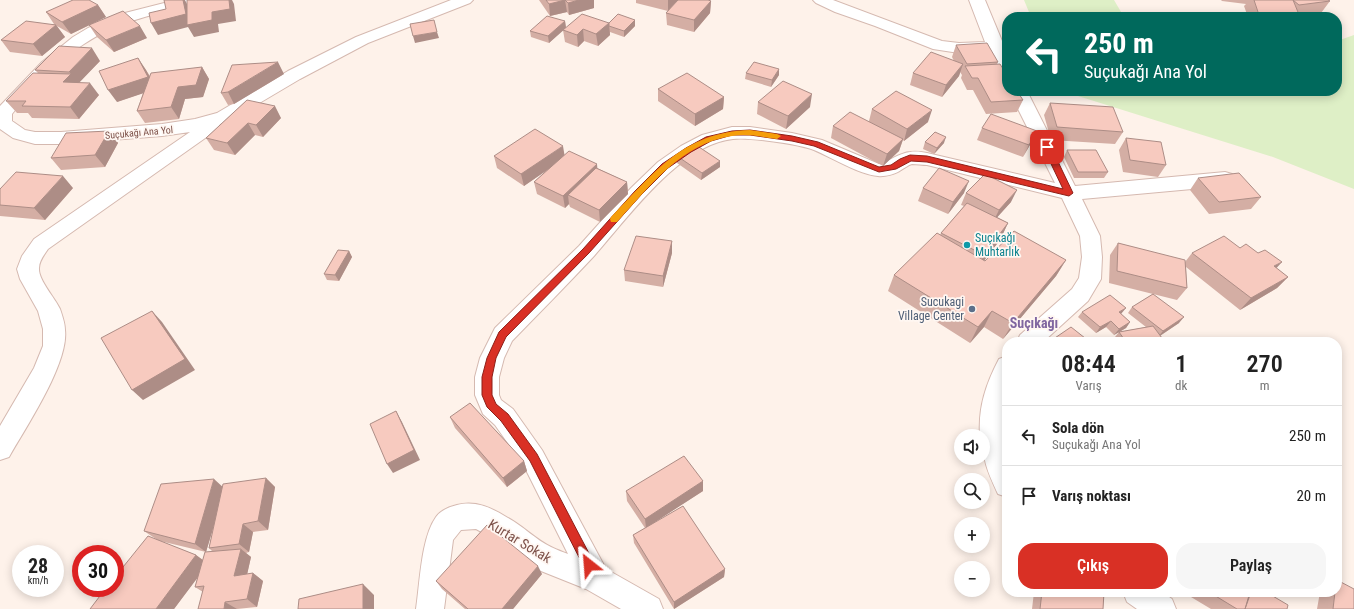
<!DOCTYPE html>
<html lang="tr">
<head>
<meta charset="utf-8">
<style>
	:root { --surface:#fff; --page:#f6f6f6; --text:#222; --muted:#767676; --line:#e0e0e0; --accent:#d93025 }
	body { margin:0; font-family:"Roboto Condensed",sans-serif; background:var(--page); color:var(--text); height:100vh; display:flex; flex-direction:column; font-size:15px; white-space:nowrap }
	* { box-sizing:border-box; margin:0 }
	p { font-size:13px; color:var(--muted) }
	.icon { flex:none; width:22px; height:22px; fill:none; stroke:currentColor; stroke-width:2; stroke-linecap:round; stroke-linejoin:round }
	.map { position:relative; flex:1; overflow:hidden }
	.drawer { position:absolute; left:1002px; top:337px; width:340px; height:260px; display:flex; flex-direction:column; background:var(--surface); border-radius:16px; box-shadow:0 2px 10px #0003 }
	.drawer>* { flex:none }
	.top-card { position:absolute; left:1002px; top:12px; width:340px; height:84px; border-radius:16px; box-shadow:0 2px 10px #0003; background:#00695c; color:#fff; overflow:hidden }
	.fabs { position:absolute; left:954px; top:429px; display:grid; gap:8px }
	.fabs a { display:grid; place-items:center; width:36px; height:36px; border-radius:50%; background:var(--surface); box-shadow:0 2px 10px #0003; font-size:20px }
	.speed { position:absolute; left:12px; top:545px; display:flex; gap:8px; font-size:20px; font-weight:700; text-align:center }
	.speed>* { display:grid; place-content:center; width:52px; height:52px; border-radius:50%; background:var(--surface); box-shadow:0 2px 10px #0003; line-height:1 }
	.speed small { font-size:10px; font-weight:400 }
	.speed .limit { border:6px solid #d22; background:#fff; color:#111 }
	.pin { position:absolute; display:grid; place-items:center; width:34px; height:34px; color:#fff; margin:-17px; border-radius:8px; box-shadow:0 2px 6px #0006 }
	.me { position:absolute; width:44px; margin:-22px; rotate:332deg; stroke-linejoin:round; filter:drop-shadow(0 0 3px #0008) }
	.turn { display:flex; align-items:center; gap:14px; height:84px; padding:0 16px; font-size:18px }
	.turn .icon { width:52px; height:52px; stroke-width:2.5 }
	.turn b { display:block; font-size:28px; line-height:34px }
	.eta { display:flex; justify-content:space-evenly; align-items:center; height:68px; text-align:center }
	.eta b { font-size:24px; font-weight:600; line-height:28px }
	.cta { display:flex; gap:8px; margin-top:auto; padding:8px 16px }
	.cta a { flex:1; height:46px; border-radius:16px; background:var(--accent); color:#fff; font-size:16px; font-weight:600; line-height:46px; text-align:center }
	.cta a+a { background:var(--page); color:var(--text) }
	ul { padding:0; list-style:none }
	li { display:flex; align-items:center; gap:12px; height:60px; padding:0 16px; border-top:1px solid var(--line) }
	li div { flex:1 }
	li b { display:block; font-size:15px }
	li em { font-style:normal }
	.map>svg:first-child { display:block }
</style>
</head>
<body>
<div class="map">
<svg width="1354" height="609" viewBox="0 0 1354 609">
	<rect width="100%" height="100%" fill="#fef2ea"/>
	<!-- green -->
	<path fill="#deefc6" d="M1024 0H1114L1124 17H1031Z
		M1354 35V189L1273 157 1062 91H1337V41Z"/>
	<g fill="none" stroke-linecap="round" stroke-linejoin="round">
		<defs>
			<path id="minor" d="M176 0H204L201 3C161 13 119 20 84 44 68 54 55 67 42 80 32 91 21 102 12 114V121L25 130 35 132H61L162 124 195 119 217 113 288 71 356 37 451 0H473L470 3 368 43 300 79 229 121 220 124 218 129 48 249C44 255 39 261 39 268 38 280 55 298 60 309 62 315 65 323 65 330 69 363 26 427 9 457L0 460V426L34 368 43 346V329L38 311 20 279 17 269 22 256 34 239 190 132 162 136 61 144H35L13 138 0 129V106L42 62 73 37 88 28 121 14Z
				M813 0H833L942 41 959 43 985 42 969 0H985L1007 53V74L1001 73 990 51 959 53 933 49 875 26 835 12 816 3Z
				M1009 91H1027L1075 186 1225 172 1232 174 1235 179 1232 184 1225 186 1082 199 1100 236 1102 257 1101 279 1088 301 1043 342H1017L1020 335 1072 289 1079 278 1082 257 1080 236 1062 198 927 165C922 165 917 164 912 164 908 165 905 168 901 170 896 174 884 177 878 176 858 174 833 158 814 150 798 144 749 137 733 139 680 144 627 219 594 256 567 285 539 313 512 341L504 358 499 377V395L501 400 513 409 542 450 606 569 659 599 663 609H621L586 589 531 567 489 536 476 529 461 530 453 540 444 609H416C420 583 421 538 436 517 441 510 449 507 457 505 476 500 492 508 508 518 523 526 536 540 551 547 557 550 563 552 568 554L524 466 495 425 483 414 475 395V377L480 358 495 328 579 246 631 188 658 162 681 146 702 135 732 127H750L792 133 822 140 879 164C890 161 899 153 910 152 916 151 922 152 927 153L1055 183Z
				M1007 356V396L1004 425 1007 450V497L998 494C987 470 983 462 983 436H980C978 407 986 384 999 359Z
				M1123 592H1162L1172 599 1176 609H1137L1127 602Z"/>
		</defs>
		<!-- minor casing -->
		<use href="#minor" stroke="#d5b9b0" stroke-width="2"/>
		<!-- minor -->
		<use href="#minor" fill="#fff" fill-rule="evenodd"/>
	</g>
	<!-- wall -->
	<path fill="#d4aea4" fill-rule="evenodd" d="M539 0H594V8L569 15 567 12 550 16Z
		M636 0H678L668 11 636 3Z
		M1221 0H1328L1330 1 1321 13 1299 16 1300 17H1248L1244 6 1246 4 1222 1Z
		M711 1 710 13 694 32 667 25 666 13Z
		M98 5 106 17 71 34 57 26 65 37 42 56 10 52 1 40 54 24 46 12Z
		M635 20V26L624 37 610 32V35L598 46 584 41 578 47 565 42 563 30 549 43 531 37 530 31 565 21 566 28Z
		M89 25 147 38 114 52 97 37Z
		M956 45 998 62 997 64 1023 100 1017 112 986 114 973 90H967L961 78 962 75 960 72 959 76 942 97 910 85 913 73 954 61 952 57Z
		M138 58 150 76 202 67 209 79 203 97 185 99 179 119 145 123 137 111 143 93 117 102Z
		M100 61 78 83 99 95 79 119 32 118 28 113H17L6 101 38 73 35 70Z
		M746 73 779 75 771 87 745 79Z
		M284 74 234 104 228 105 221 93Z
		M658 89 724 97 723 109 695 126 658 101Z
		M247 100 281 118 263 137 255 135 235 155 214 150 206 138Z
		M758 102 810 107 786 129 757 114Z
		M1050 103 1123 132 1115 144 1051 140 1044 115Z
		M872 109 928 122 904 141 903 140 899 151 883 166 831 138 833 126 869 121Z
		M982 128 1031 143 1023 157 977 140Z
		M109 131 118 143 105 167 61 170 51 158Z
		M1126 138 1166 165 1158 177 1123 172 1119 150Z
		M925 142 944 143 934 154 923 149Z
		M1067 150 1108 172 1104 178H1074L1064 157Z
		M564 155 597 168 627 182 628 194 600 222 570 207 569 204 565 208 537 194 534 182 549 168 524 186 497 168 494 156Z
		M677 156 720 167 701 180 677 163Z
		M1198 178 1261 197 1251 209 1209 214 1190 190Z
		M73 188 45 220 0 216V205Z
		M923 188 964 193 948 214 918 201Z
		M966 193 1011 202 997 217 1008 223 1000 240 984 261H985L1066 260 1056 276 1003 339 984 327 970 343 888 291 894 275 940 235 941 233 964 206 961 205Z
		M672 241V253L663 287 625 281 624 270Z
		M1118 243 1185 262 1192 253 1240 248 1276 268 1288 277 1277 288 1240 310 1186 267 1187 288 1177 300 1153 294 1179 323 1160 336 1165 342H1111L1119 332 1146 327 1128 313 1132 307 1153 294 1109 283 1110 255Z
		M349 251 352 257 339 281 327 280 324 274Z
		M1082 312 1121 314 1130 322 1126 328 1114 335 1106 327 1096 333 1078 317Z
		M450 417 524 461 527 471 507 487 455 428Z
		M266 478 275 487 268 530 253 532 249 552 246 553 251 557 247 574 253 573 263 581 257 607 237 609H198L203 592 195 587 198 576 174 609H90L156 539 144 531 223 487ZM214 525 209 548 213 552H206ZM160 541 206 552 203 560 196 555Z
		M703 481V491L653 523 725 569 724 577 674 609 634 543 633 535 645 528 627 501 626 491Z
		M542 574 513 609H465L442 589 436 581Z
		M1034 592H1104L1103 609H1032Z
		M1186 592H1266L1287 609H1211L1186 594Z
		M1320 592H1337L1354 609H1317Z"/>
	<!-- shaded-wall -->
	<path fill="#ad8d86" d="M183 0H185L189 8 212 12 229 0H232L234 4 236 21 218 24 219 32 194 37 188 27 158 35 151 23Z
		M565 0 567 12 550 16 549 4Z
		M579 0H594V8L569 15 568 3Z
		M668 0H678L668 11Z
		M711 1 710 13 694 32V20Z
		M98 5 106 17 71 34 62 22Z
		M635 20V26L624 37V31Z
		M565 21 566 28 549 43 548 36Z
		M609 23 610 35 598 46 596 34Z
		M56 25 65 37 42 56 33 44Z
		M140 26 147 38 114 52 106 40Z
		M583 29 584 41 578 47 577 35Z
		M437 32 439 38 415 43 413 36Z
		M92 48 100 61 78 84 63 82 71 74 69 72Z
		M138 58 146 70 156 89 117 102 108 90Z
		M278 62 284 74 234 104 228 92Z
		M963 64 959 76 942 97 946 85Z
		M202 67 209 79 203 97 185 99 179 119 171 107 178 87Z
		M779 69V75L771 87 772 80Z
		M90 83 99 95 79 119 70 107Z
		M812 94 810 107 786 129 788 116Z
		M724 97 723 109 695 126V114Z
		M275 106 281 118 263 137 256 125Z
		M932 110 928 122 904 141 907 129Z
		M248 123 255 135 235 155 227 143Z
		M109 131 118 143 105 167 95 155Z
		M1037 131 1031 143 1023 157 1029 145Z
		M946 137 944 143 934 154 937 148Z
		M903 139 899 151 883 166 887 154Z
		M563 146 565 158 524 186 521 174Z
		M720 161V167L701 180 702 173Z
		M597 164 598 176 568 195 569 204 565 208 563 196Z
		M63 176 73 188 45 220 34 208Z
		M969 181 964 193 948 214 953 202Z
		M627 182 628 194 600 222 599 210Z
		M1017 190 1011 202 993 222 999 210Z
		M1008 223 1000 240 976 271 984 255Z
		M672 241V253L663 287V276Z
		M349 251 352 257 339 281 335 275Z
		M1066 260 1056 276 1003 339 1013 323Z
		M1282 262 1271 274 1274 266Z
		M1288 277 1277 288 1240 310 1251 298Z
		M1126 308 1121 314 1119 312Z
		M152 311 162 322 195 370 143 400 132 390Z
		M992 311 984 327 970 343 978 327Z
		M1184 317 1179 323 1158 337 1163 331Z
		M1111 321 1106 327 1096 333 1100 327Z
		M1130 322 1126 328 1114 335 1119 329Z
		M396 411 402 422 420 460 393 473 387 464Z
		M524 461 527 471 507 487 503 478Z
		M266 478 275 487 268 530 258 521Z
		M214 479 225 489 206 552 195 544Z
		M703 481V491L646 528 645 519Z
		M243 524 253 532 249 552 239 544Z
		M241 549 251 557 245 584 234 576Z
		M196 555 208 564 174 609H156Z
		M538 566 542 574 513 609H502Z
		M725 569 724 577 674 609V602Z
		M253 573 263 581 257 607 247 599Z
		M363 584 374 595V609H363Z
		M225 602 237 609H224Z"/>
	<!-- building -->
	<path fill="#f7cabf" stroke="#ad8d86" d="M73 0H89L98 5 62 22 46 12Z
		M164 0H183L186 14 151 23 149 13 166 9Z
		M187 0H229L230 9 212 12V20L187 25Z
		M546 0H579L568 3 565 0 549 4Z
		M678 0H708L711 1 694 20 666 13Z
		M1254 0H1293L1300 17H1275L1259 15Z
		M1293 0H1328L1330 1 1299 5Z
		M123 11 140 26 106 40 89 25Z
		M582 14 609 23 596 34 583 29 577 35 563 30Z
		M618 14 635 20 624 31 609 26V23Z
		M547 16 565 21 548 36 530 31Z
		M434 20 437 32 413 36 410 24Z
		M26 21 56 25 33 44 1 40Z
		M987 43 998 62 967 64 956 45Z
		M59 46 92 48 69 72 35 70Z
		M931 52 963 64 946 85 913 73Z
		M138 58 148 77 108 90 99 71Z
		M278 62 228 92 221 93 232 65Z
		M754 62 779 69 772 80 746 73Z
		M1000 64 1007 75V91H1017L1023 100 991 102 978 78H972L965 66Z
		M202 67 196 85 178 87 171 107 137 111 151 73Z
		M33 73 71 74 63 82 90 83 70 107 22 106 26 101H6Z
		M687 73 724 97 695 114 658 89Z
		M783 81 812 94 788 116 758 102Z
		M896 91 932 110 907 129 872 109Z
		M247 100 275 106 256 125 248 123 227 143 206 138Z
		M1050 103 1113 107 1123 132 1057 127Z
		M850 112 903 139 887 154 833 126Z
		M991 114 1037 131 1029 145 982 128Z
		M535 129 563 146 521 174 494 156Z
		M109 131 95 155 51 158 66 133Z
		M935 132 946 137 937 148 925 142Z
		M1126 138 1161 142 1166 165 1130 160Z
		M696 145 720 161 702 173 677 156Z
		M1067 150H1096L1108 172H1078Z
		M569 151 597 164 563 196 534 182Z
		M596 168 627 182 599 210 568 195Z
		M939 168 969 181 953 202 923 188Z
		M16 172 63 176 34 208 0 205V189Z
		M1239 173 1261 197 1219 202 1198 178Z
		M985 174 1017 190 999 210 966 193Z
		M967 203 1008 223 984 255 941 233Z
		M1014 231 1066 260 1013 323 992 311 978 327 894 275 937 233 985 261Z
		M636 236 672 241 663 276 624 270Z
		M1224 236 1240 248 1246 244 1258 253 1265 250 1282 262 1274 266 1288 277 1251 298 1192 253Z
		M1118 243 1185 260 1187 288 1117 271Z
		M338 250 349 251 335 275 324 274Z
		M1153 294 1184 317 1163 331 1132 307Z
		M1110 295 1126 308 1119 312 1130 322 1119 329 1111 321 1100 327 1082 312Z
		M152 311 185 359 132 390 101 338Z
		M1153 326 1165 342H1126L1119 332Z
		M1071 327 1090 342H1049Z
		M470 403 524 461 503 478 450 417Z
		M396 411 414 450 387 464 370 424Z
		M684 456 703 481 645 519 626 491Z
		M266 478 258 521 243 524 239 544 209 548 223 484Z
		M214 479 195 544 144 531 161 484Z
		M683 506 725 569 674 602 633 535Z
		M487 525 538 566 502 609H468L436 581Z
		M148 536 196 555 156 609H90L106 588H115V577Z
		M241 549 234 576 253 573 247 599 225 602 224 609H198L204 586 195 587 205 552Z
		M1337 580 1354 589V609H1333L1335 592H1337Z
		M363 584V609H298L299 599Z
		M1042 592H1104L1103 609H1040Z
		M1209 592H1250L1245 609H1237Z
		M1251 592H1266L1288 605 1287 609H1245Z"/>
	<!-- route -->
	<path fill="#d93025" stroke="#8d1f18" d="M750 130 792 136 818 142 879 167 891 165 900 159 910 155 927 156 1063 189 1043 147 1047 145 1051 147 1073 193 1069 196 927 162 911 161 896 169 879 172 814 146 792 141 750 135H732L711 141 691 152 668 168 641 195 589 253 506 337 496 358 492 377V395L496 404 508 414 537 454 593 561 595 565 593 569 589 571 585 569 530 461 501 421 487 407 482 395V377L487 358 499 332 583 249 635 191 662 164 686 148 706 137 732 131Z"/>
	<!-- slow -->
	<path fill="#f59e0b" d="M750 130 777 134 781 136 777 139C762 137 747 133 732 136 682 143 649 187 617 222H611L610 219 611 217C654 173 683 132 750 130Z"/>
	<!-- markers -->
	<circle fill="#0f9aa8" stroke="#fff7f2" stroke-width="1.5" cx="967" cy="245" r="4"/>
	<circle fill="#5c6f8a" stroke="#fff7f2" stroke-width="1.5" cx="972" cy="309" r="4"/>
	<g text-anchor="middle" stroke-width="3.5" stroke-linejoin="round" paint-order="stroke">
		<!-- far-street labels -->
		<g font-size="10" fill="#7d5149" stroke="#fff7f2">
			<text transform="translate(139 132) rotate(-5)" y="4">Suçukağı Ana Yol</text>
		</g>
		<!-- culture labels -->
		<g font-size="12" fill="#0d838f" stroke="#fff7f2" text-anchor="start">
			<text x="975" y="242">Suçıkağı<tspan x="975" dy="14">Muhtarlık</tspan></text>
		</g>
		<!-- service labels -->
		<g font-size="12" fill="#4e5e75" stroke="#fff7f2" text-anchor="end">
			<text x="964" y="306">Sucukagi<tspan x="964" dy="14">Village Center</tspan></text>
		</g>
		<!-- quarter labels -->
		<g font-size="14" font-weight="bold" fill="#8066a0" stroke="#fff7f2">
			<text x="1034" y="328">Suçıkağı</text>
		</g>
		<!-- near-street labels -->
		<g font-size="14" fill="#7d5149" stroke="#fff7f2">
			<text transform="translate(520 541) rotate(31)" y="5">Kurtar Sokak</text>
		</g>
	</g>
</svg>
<div class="fabs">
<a><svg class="icon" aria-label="sound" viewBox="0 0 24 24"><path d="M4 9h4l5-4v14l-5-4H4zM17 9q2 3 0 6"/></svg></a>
<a><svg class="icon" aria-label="search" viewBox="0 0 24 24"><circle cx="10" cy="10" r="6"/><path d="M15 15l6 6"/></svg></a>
<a>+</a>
<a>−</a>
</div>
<div class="speed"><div>28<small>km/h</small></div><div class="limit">30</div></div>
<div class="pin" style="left:1047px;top:147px;background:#d93025"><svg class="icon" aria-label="arrive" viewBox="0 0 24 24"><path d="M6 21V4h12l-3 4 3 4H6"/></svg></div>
<svg class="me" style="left:589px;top:565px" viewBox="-20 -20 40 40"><path d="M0-17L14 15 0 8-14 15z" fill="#d93025" stroke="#fff" stroke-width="4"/></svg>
<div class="top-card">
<div class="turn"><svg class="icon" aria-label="left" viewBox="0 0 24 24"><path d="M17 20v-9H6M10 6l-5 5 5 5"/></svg><div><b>250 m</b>Suçukağı Ana Yol</div></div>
</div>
<section class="drawer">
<div class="eta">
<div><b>08:44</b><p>Varış</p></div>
<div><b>1</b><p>dk</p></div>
<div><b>270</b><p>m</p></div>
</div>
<ul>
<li><svg class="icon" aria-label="left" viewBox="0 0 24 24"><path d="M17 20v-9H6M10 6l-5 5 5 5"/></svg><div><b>Sola dön</b><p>Suçukağı Ana Yol</p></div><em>250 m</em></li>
<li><svg class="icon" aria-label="arrive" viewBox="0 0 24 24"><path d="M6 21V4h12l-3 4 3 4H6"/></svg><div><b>Varış noktası</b></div><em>20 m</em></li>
</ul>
<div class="cta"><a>Çıkış</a><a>Paylaş</a></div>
</section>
</div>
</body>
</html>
